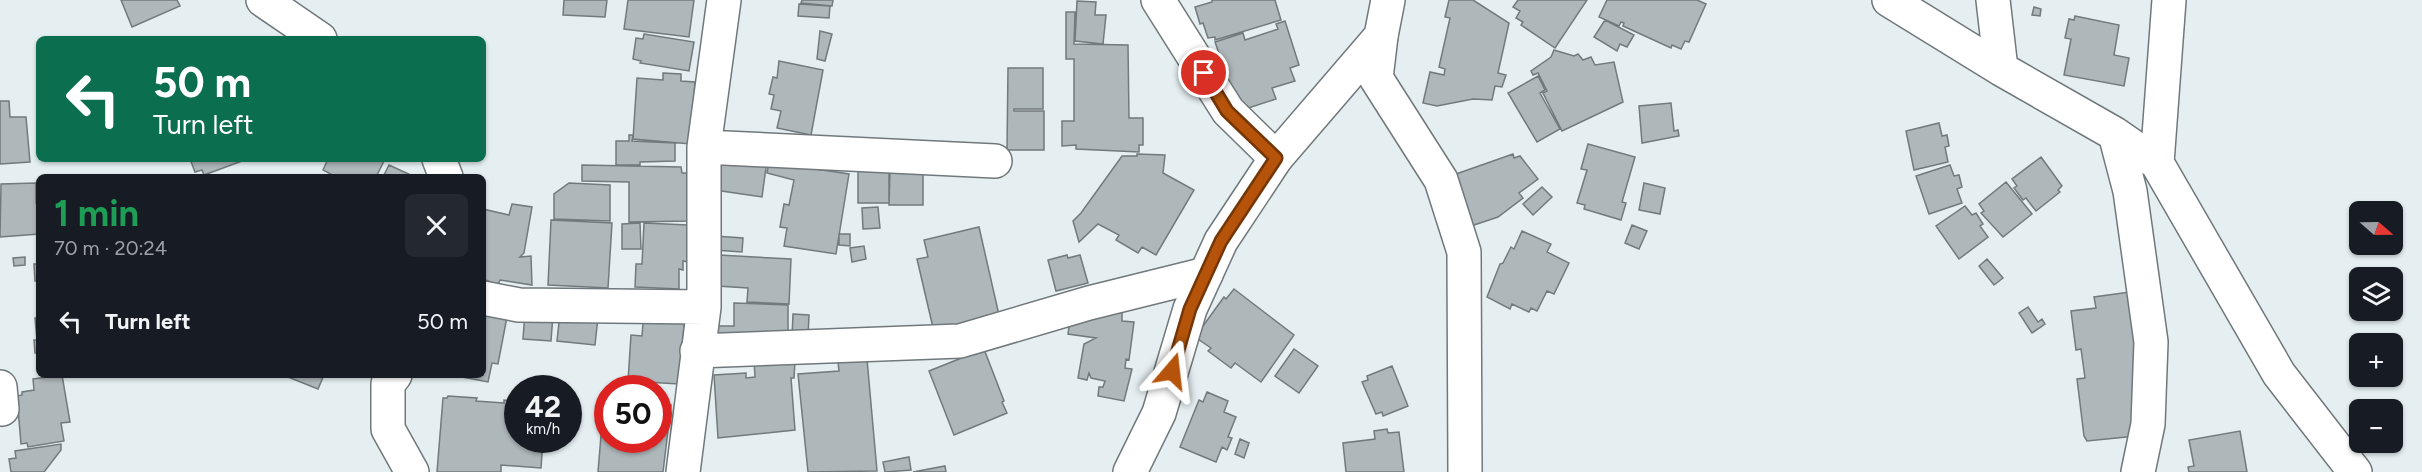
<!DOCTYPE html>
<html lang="en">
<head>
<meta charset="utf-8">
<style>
	:root { --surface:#171b24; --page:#242831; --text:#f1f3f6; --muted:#9ea1a6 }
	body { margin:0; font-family:Figtree,sans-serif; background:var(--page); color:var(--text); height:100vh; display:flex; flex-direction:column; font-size:22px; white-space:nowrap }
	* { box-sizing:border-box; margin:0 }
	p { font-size:20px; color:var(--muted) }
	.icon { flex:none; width:33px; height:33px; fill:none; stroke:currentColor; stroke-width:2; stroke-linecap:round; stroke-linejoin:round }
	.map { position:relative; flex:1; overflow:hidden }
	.panel { position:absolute; left:36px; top:174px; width:450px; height:204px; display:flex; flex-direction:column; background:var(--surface); border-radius:9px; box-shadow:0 2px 4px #0004 }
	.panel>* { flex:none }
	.top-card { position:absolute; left:36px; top:36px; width:450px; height:126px; border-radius:9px; box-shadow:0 2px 4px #0004; background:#0b6e4f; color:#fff; overflow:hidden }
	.needle { width:39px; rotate:110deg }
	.controls { position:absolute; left:2349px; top:201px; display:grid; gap:12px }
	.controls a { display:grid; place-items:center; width:54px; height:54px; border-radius:9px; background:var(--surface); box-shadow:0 2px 4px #0004; font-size:30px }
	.speed { position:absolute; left:504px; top:375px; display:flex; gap:12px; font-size:30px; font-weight:700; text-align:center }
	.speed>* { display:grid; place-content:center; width:78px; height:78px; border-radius:50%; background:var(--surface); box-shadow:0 2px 4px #0004; line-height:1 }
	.speed small { font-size:15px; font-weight:400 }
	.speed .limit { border:9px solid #d22; background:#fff; color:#111 }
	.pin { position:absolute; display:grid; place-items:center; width:51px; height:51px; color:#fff; margin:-26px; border:3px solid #fff; border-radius:50%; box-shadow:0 2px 6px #0007 }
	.me { position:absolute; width:66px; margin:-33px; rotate:17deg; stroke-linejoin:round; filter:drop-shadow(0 0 4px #0008) }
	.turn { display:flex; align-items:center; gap:21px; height:126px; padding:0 18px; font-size:27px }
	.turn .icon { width:78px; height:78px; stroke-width:2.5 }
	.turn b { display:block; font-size:42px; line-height:51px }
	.round { display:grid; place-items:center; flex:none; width:63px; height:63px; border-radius:9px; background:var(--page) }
	.headline { display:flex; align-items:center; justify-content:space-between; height:102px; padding:0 18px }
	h1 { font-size:36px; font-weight:700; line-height:45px; color:#1e9e55 }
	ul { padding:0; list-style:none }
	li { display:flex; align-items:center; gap:18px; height:90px; padding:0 18px }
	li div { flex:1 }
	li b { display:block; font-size:22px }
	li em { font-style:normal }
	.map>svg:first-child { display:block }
</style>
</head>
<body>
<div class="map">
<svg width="2422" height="472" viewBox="0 0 2422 472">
	<rect width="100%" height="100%" fill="#e5eff2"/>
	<!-- building -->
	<path fill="#aeb7ba" stroke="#717a7c" stroke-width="1.5" d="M121 0H177L180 6 132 27Z
		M564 0H607L605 17 563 15Z
		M628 0H694L689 37 624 29Z
		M802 0H833L832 6 801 3Z
		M1212 0H1275L1281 20 1215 40V37L1208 38 1203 23 1200 24 1195 7 1212 2Z
		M1449 0H1473L1509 23 1498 73 1506 75 1502 87 1495 86 1492 100 1473 99 1437 106 1423 103 1430 72 1444 75 1445 69 1439 67 1450 18 1445 17Z
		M1518 0H1587L1555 48 1521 25 1523 22 1516 18 1520 11 1513 7Z
		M1607 0H1697L1706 4 1689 42 1685 41 1681 49 1672 45 1671 48 1623 26 1624 23 1621 22 1619 26 1599 17Z
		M1077 1 1096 2 1095 15H1106L1103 44 1075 41Z
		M799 4 830 6 829 18 798 16Z
		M2034 7 2041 9 2040 16 2032 15Z
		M1066 12H1075L1074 44 1128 45 1129 118H1143V145H1139V152L1076 149V145L1062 146V121H1074V59H1066Z
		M2075 16 2119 25 2114 55 2129 58 2124 86 2064 75 2071 39 2065 38 2069 19 2074 20Z
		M1605 20 1634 35 1627 47 1620 44 1617 51 1594 37Z
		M1285 21 1299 65 1290 68 1295 81 1272 88 1276 99 1233 113 1219 77 1228 75 1226 67 1224 68 1215 42 1243 33 1245 40 1278 29 1276 24Z
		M820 31 832 34 825 61 817 59Z
		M644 34 694 42 689 71 640 63 641 61 633 59 636 38 643 39Z
		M1554 50 1574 56 1578 54 1583 60 1591 57 1595 65 1614 62 1623 102 1562 131 1543 93 1547 91 1538 73 1533 75 1531 71 1551 57Z
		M779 61 823 70 811 135 777 128 781 111 771 109 774 95 769 94 773 77 777 78Z
		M1008 68H1043V109H1014V111H1044V150H1007Z
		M663 73 681 74V81L695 82 691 144 633 139 637 78 663 80Z
		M1538 76 1545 90 1540 93 1560 129 1537 142 1508 93Z
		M0 101H9L10 117H26L30 162 0 164Z
		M1671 103 1674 131 1678 130 1679 136 1642 143 1639 106Z
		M1939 123 1942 136 1947 135 1949 146 1945 147 1948 162 1914 170 1906 131Z
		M629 135H633L632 141 675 143V161L640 162V165H616V141H629Z
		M1588 144 1635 157 1622 202 1626 203 1621 220 1584 209 1585 205 1577 203 1587 170 1581 169Z
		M721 153 767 160 762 197 715 190Z
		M1137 154 1165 155 1163 173 1194 190 1156 255 1142 247 1138 253 1116 240 1119 235 1098 224 1079 242 1073 221 1081 213 1122 156H1137Z
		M1513 154 1514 158 1520 156 1538 179 1519 193 1523 198 1498 217 1471 226 1456 174Z
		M2041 157 2062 186 2058 190 2060 192 2036 211 2026 198 2023 200 2014 188 2017 186 2012 179Z
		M190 159H241L242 161 204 175 202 170 195 172Z
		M328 159H385L376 177H336L323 170Z
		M769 162 849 174 836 254 784 246 787 228 780 227 784 204 789 205 794 180 767 173Z
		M389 165 415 177H383Z
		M582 165 681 167 682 173H691V221L629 222V182L582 181Z
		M1950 165 1954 176 1959 175 1962 187 1957 189 1962 203 1929 214 1916 176Z
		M890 170H923V205H889Z
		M858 171H889V203H858Z
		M2006 182 2032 214 2003 237 1981 213 1984 211 1979 204Z
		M36 183V203H39V234L0 237 1 184Z
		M569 183 610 185V221L554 219V194Z
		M1644 183 1665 188 1660 214 1639 210Z
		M1542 187 1552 197 1533 215 1523 204Z
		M512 204 532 207 524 253 520 257 531 256 532 285 500 280 498 285 483 279V209L509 215Z
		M1965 206 1972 215 1976 213 1983 224 1980 226 1988 237 1959 259 1936 226Z
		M878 207 880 228 863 229 862 208Z
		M551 220 612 223 608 288 548 285Z
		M640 223 641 249H622V224Z
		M644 223 688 225 689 262 683 261V270L679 269V289L635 287 636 264H642Z
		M1632 225 1647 231 1639 249 1625 243Z
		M979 227 999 315 934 332 917 259 928 257 924 240Z
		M1522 231 1551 244 1547 252 1569 263 1554 294 1547 291 1537 311 1531 308 1529 312 1512 304 1510 309 1487 297 1500 264 1503 263 1511 247 1514 249Z
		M839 234H850V246L839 245Z
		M715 236 743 238 742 252 714 250Z
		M864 246 866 259 852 262 850 248Z
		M719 255 791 259 789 304 747 302 748 288 717 286Z
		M1067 255 1068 258 1080 255 1088 283 1056 291 1048 260Z
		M25 257V265L14 266 13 258Z
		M38 259 39 281H35L34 264H38Z
		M1987 259 2003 278 1994 285 1979 266Z
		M1234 289 1294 335 1261 382 1235 363 1231 368 1208 351 1211 348 1195 337 1224 297 1226 299Z
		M2137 291 2136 436 2087 441 2084 436 2077 379 2085 378 2081 349 2076 350 2071 311 2096 308 2094 297Z
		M734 303 788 305V339L710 341V326H734Z
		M2028 307 2038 322 2042 319 2045 324 2032 333 2019 313Z
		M483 310 507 317 498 364 492 363 488 382 451 375H483Z
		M1106 310 1122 312V321L1134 322 1129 360 1126 359 1125 368 1132 369 1124 401 1098 396 1099 387H1103L1105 381 1091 378 1089 373 1087 380 1078 378 1084 344 1096 338 1068 334 1071 313Z
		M644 311 685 314 679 384 628 381 631 335 642 336Z
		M525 312 553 315 551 341 523 339Z
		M560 313 598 317 595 345 557 341Z
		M793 314 809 315 808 337 792 336Z
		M39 317V359L38 353H35L34 340H37L35 318Z
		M984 349 1004 401 1002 402 1007 413 954 435 929 371Z
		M1294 349 1318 366 1299 393 1275 376Z
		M867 359 877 471 808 472 798 374 839 371 838 362Z
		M754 361H795L794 378H791L795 430 718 438 714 375 746 373V378L755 377Z
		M1392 366 1408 406 1383 416 1382 412 1376 414 1362 382 1368 380 1367 376Z
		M62 375 70 422 61 423 64 441 28 447 27 443 21 444 17 396 22 395V392L34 390 33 379Z
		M283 375H324L318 389Z
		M620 382 634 383V388H619Z
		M1207 392 1228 401 1224 412 1236 417 1228 437 1232 438 1227 450 1222 447 1216 462 1180 447 1199 400 1203 402Z
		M448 396 477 398 476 401 504 403V400L518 402V440H543L541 468 501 465V472H437L443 398H447Z
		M604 399 608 400V440H658V404L671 405 663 472H598Z
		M1387 429 1388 433 1399 432 1404 472H1346L1343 443 1375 439 1374 431Z
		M2240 431 2247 472H2189L2188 467 2194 466 2189 440Z
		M1240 439 1249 443 1244 458 1235 454Z
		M61 444V450L44 472H11L9 459 16 458 15 451Z
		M909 457 911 470 885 472 883 462Z
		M945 466 946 472H913Z"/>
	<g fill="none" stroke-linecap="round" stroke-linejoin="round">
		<defs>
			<path id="minor" d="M263 0 320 39
				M1158 0 1228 111 1276 158
				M1889 0 2001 69 2115 134 2157 163 2279 374 2355 472
				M1993 0 2001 69
				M1381 36 1376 78 1441 180 1464 252 1465 472
				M2115 134 2130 191 2151 342 2148 424 2138 472
				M704 147 995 161
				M439 159 446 177
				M2157 163 2169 0
				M483 298 519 305 704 307
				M697 351 960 341 1089 303 1206 274
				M395 375 388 384V429L412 472
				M0 387 2 409
				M683 472 704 307V147L724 0"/>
			<path id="major" d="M1130 472 1159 413 1190 309 1221 241 1276 158 1381 36 1388 0"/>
		</defs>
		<!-- minor casing -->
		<use href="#minor" stroke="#70787b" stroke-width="36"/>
		<!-- major casing -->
		<use href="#major" stroke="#70787b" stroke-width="36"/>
		<!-- minor -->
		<use href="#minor" stroke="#fff" stroke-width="33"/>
		<!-- major -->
		<use href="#major" stroke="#fff" stroke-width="33"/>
	</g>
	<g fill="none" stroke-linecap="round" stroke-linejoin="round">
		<defs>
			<path id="route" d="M1172 371 1190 309 1221 241 1276 158 1227 111 1204 73"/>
		</defs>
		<!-- route casing -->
		<use href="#route" stroke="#753606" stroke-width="15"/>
		<!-- route -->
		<use href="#route" stroke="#b45309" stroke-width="10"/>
	</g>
</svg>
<div class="controls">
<a><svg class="needle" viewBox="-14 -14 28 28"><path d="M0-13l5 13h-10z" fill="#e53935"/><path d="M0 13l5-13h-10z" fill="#9ea1a6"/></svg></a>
<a><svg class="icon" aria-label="layers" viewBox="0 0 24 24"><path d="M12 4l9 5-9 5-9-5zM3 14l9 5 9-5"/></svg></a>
<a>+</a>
<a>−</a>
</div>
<div class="speed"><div>42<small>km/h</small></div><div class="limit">50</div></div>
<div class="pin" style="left:1204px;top:73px;background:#d93025"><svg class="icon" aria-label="arrive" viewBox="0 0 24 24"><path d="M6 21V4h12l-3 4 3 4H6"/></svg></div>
<svg class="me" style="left:1172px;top:371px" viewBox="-20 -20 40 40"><path d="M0-17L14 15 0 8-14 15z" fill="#b45309" stroke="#fff" stroke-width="4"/></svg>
<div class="top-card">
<div class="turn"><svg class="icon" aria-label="left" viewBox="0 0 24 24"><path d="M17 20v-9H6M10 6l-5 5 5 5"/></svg><div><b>50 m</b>Turn left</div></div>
</div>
<section class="panel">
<div class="headline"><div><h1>1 min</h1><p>70 m · 20:24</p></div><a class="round"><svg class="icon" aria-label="close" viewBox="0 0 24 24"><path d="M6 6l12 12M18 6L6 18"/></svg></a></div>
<ul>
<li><svg class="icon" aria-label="left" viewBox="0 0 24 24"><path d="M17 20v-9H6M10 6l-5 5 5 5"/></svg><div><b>Turn left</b></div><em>50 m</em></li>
</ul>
</section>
</div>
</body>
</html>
